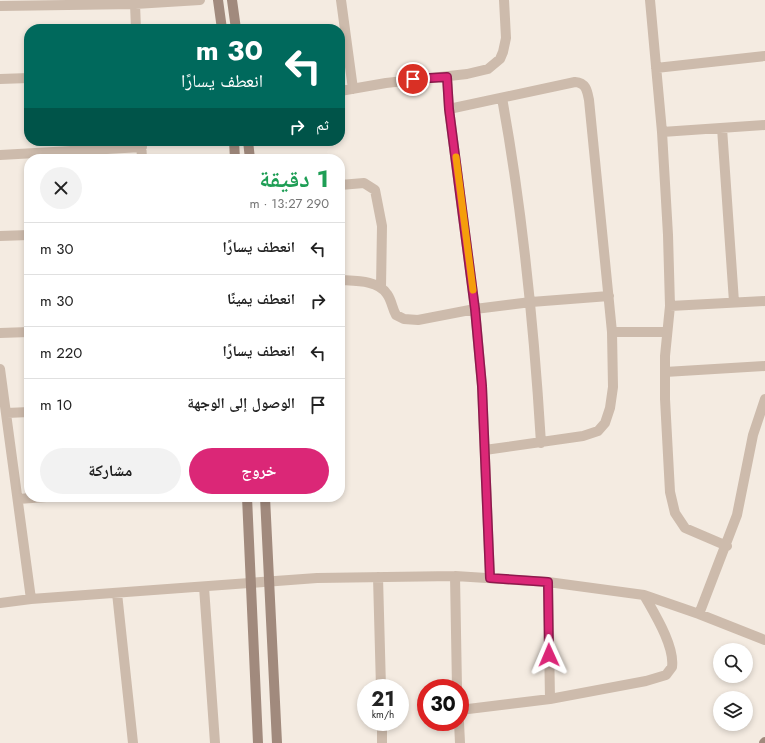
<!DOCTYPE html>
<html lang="ar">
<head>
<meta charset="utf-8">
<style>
	:root { --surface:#fff; --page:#f2f2f2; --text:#222; --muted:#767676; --line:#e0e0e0; --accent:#db2777 }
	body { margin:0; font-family:Jost,"Noto Naskh Arabic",sans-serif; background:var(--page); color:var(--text); direction:rtl; height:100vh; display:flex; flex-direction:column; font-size:15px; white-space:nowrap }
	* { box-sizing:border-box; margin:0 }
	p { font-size:13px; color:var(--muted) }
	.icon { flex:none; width:22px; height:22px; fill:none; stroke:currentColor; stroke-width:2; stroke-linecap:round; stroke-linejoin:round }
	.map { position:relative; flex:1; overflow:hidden; direction:ltr }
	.panel { position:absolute; left:24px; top:154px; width:321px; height:348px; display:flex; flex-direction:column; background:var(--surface); border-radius:16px; box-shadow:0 2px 6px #0003; direction:rtl }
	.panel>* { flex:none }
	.top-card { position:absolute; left:24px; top:24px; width:321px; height:122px; border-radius:16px; box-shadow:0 2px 6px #0003; direction:rtl; background:#00695c; color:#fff; overflow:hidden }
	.buttons { position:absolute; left:713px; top:643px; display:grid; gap:8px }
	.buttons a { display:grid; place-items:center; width:40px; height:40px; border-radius:50%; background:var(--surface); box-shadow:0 2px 6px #0003; font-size:20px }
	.speed { position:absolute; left:357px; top:679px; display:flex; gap:8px; font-size:20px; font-weight:700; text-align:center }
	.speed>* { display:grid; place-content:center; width:52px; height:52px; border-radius:50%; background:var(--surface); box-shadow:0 2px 6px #0003; line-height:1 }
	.speed small { font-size:10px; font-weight:400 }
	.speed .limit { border:6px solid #d22; background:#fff; color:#111 }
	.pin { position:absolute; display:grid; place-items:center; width:34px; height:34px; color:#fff; margin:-17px; border:2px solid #fff; border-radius:50%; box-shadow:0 1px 4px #0007 }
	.me { position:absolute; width:44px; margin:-22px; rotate:359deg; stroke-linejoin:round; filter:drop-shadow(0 0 3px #0008) }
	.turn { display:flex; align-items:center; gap:14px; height:84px; padding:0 16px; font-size:18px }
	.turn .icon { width:52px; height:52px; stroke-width:2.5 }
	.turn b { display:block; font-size:28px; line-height:34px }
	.then { display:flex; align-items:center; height:38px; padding:0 16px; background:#0003; gap:8px; font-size:15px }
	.round { display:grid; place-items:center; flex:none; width:42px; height:42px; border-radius:21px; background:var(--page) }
	.summary { display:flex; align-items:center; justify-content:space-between; height:68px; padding:0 16px }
	h1 { font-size:24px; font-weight:700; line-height:30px; color:#1e9e55 }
	.action { display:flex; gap:8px; margin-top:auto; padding:8px 16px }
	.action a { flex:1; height:46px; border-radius:24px; background:var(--accent); color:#fff; font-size:16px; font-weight:700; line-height:46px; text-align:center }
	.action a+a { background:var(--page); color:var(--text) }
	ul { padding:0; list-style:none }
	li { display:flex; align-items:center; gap:12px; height:52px; padding:0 16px; border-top:1px solid var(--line) }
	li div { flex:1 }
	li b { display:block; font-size:15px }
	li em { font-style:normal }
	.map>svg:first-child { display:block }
</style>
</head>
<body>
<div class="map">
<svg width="765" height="743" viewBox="0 0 765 743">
	<rect width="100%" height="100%" fill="#f4ebe1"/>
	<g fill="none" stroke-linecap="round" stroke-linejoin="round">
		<!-- street -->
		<path stroke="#cdbbac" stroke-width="10" d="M341 0 353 89
			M650 0 662 132 668 235 670 306 665 356V399L670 492 675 513 685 528 727 546
			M135 4 136 29
			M0 6 135 4 200 0
			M656 68 765 56
			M447 77 449 109 475 309 482 386 490 578
			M0 79 29 78
			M340 91 386 83 467 74 488 69 500 59 503 52 506 38 504 0
			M502 98C523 213 534 327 541 443
			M449 109 575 82C586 83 587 90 589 100L612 332 613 387 610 408 605 423 598 431 583 436 485 450
			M722 128 734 302
			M662 132 765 125
			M141 141 142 159
			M0 155 142 147
			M340 185 364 183 375 190 382 226 381 288
			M0 236 29 235
			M340 280C355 281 378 280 387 294 392 301 392 308 396 315L404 319 418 320 475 309 531 302 609 296
			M670 306 765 301
			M612 332H667
			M0 333 29 332
			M0 369 31 599
			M665 372 765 366
			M7 413 29 412
			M18 499 46 497
			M455 576 457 688
			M378 577 381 688
			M548 582 550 699
			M204 587 215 743
			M117 593 133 743
			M0 603 31 599 317 578 455 576 548 582 644 595 699 614 765 640
			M699 614 737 515 753 435 765 399
			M460 710 550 699 646 681 666 675 672 667C675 646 654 613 644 595
			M382 722V743
			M459 722 460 743"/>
		<!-- secondary -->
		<path stroke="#a18a7d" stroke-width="10" d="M218 0 222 29
			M232 0 236 29
			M234 141 235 159
			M248 141 250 159
			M247 497 258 743
			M265 497 277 743
			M764 743 765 742"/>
	</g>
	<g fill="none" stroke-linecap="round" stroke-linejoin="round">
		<defs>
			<path id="route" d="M413 79 447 77 449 109 475 309 482 386 490 578 548 582 549 655"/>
		</defs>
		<!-- route casing -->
		<use href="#route" stroke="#8e194d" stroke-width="10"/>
		<!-- route -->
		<use href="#route" stroke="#db2777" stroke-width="7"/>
		<!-- slow -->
		<path stroke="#f59e0b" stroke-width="7" d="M456 157 473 290"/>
	</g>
</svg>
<div class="buttons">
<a><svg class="icon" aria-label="search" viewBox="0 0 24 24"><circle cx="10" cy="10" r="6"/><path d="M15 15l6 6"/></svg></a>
<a><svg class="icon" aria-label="layers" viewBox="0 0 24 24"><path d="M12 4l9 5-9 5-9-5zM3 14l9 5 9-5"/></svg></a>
</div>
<div class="speed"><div>21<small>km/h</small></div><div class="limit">30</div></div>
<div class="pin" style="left:413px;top:79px;background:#d93025"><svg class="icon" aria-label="arrive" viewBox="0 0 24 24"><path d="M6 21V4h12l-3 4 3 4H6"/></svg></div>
<svg class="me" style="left:549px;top:655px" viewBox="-20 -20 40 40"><path d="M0-17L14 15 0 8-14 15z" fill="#db2777" stroke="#fff" stroke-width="4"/></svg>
<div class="top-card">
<div class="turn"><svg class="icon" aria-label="left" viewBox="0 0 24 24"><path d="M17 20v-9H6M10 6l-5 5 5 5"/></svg><div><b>30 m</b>انعطف يسارًا</div></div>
<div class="then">ثم<svg class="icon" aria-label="right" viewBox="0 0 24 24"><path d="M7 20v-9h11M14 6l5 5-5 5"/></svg></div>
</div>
<section class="panel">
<div class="summary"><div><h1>1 دقيقة</h1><p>290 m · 13:27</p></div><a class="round"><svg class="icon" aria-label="close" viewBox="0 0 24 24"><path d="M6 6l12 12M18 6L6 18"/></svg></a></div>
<ul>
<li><svg class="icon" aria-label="left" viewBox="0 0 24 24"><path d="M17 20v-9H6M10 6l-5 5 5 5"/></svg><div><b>انعطف يسارًا</b></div><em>30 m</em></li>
<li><svg class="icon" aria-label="right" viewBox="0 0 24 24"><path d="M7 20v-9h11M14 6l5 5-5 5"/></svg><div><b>انعطف يمينًا</b></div><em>30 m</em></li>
<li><svg class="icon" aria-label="left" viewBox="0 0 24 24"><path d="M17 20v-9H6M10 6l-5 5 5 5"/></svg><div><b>انعطف يسارًا</b></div><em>220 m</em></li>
<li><svg class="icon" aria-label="arrive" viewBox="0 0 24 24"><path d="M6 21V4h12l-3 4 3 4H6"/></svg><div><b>الوصول إلى الوجهة</b></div><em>10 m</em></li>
</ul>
<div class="action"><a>خروج</a><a>مشاركة</a></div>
</section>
</div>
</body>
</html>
